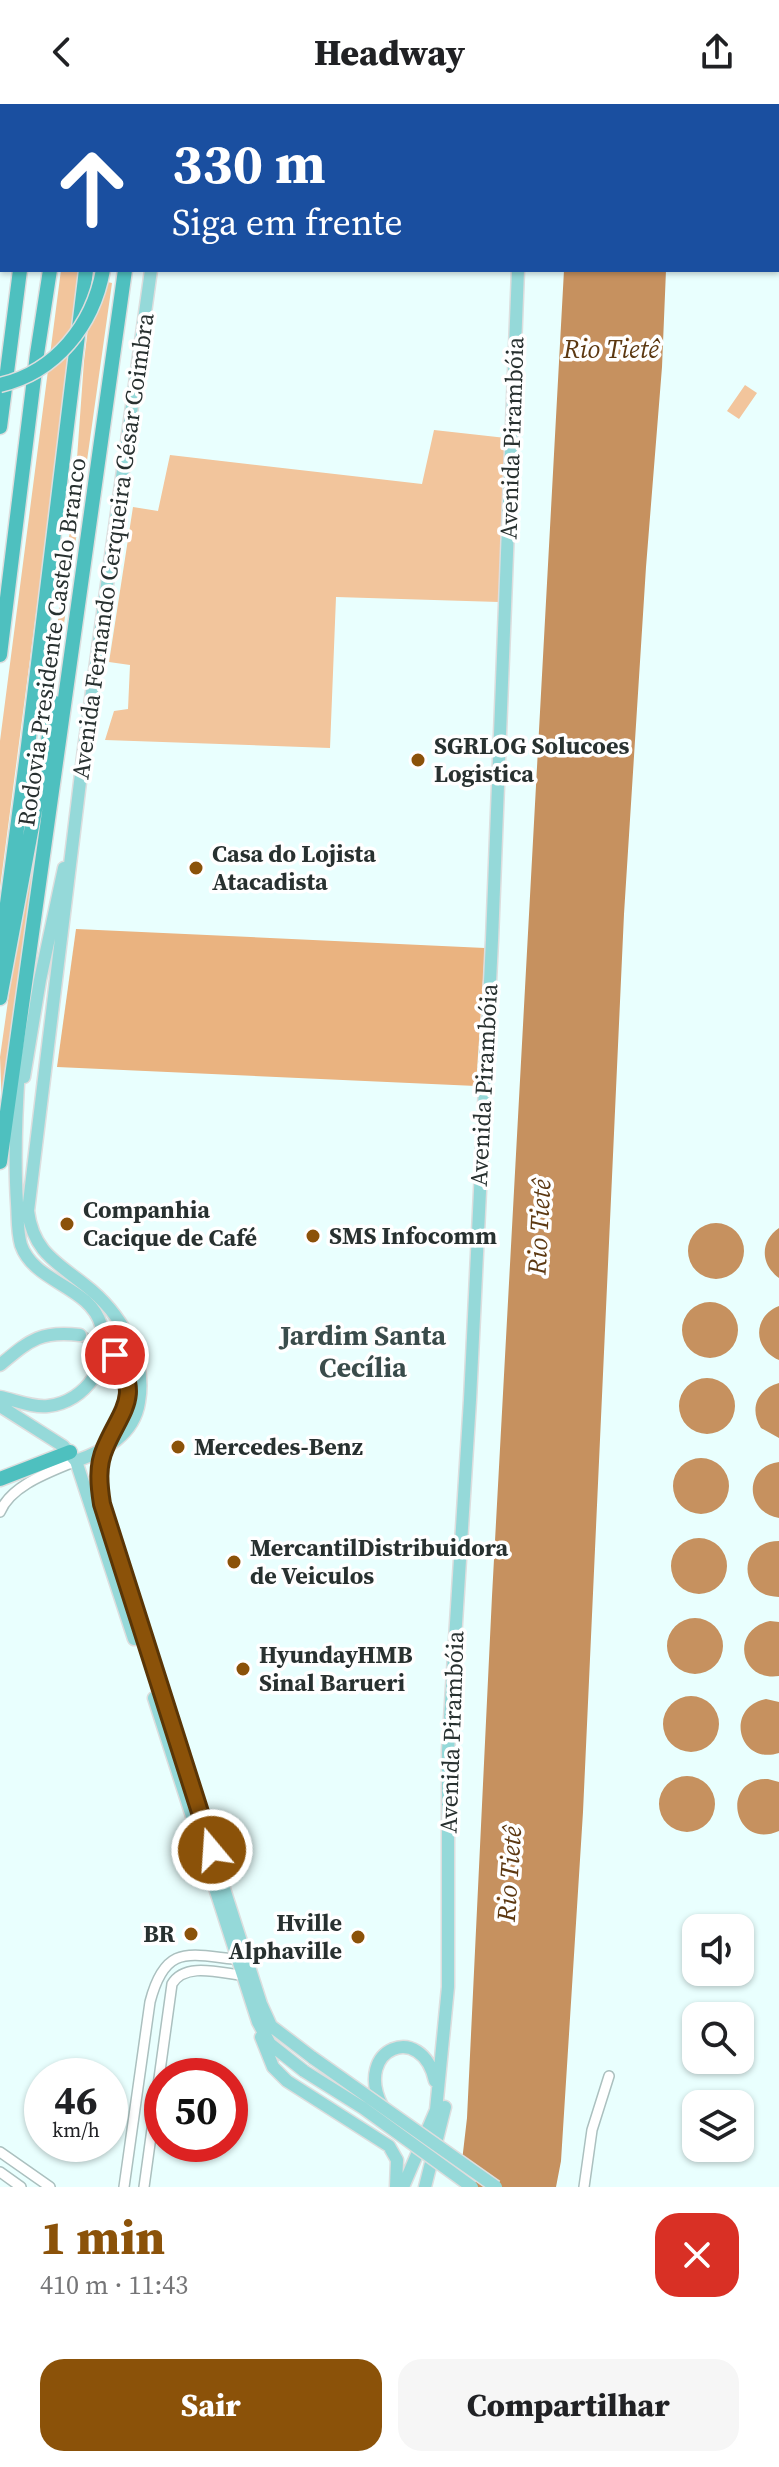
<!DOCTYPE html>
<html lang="pt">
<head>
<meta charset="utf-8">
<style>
	:root { --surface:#fff; --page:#f6f6f6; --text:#202124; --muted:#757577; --accent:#8b5209 }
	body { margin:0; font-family:"Source Serif 4",serif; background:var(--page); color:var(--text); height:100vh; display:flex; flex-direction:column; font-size:30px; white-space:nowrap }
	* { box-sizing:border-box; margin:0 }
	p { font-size:26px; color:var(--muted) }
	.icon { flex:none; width:44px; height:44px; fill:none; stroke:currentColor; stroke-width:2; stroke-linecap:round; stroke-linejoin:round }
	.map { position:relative; height:2083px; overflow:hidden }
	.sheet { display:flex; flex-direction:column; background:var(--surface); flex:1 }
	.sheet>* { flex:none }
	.guide { position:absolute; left:0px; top:0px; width:780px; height:168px; box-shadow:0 2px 6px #0004; background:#1a4fa0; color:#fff; overflow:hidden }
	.buttons { position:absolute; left:682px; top:1810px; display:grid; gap:16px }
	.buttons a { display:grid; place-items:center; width:72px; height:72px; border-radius:16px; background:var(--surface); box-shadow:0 2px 6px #0004; font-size:40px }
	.speed { position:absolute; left:24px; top:1954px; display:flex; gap:16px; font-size:40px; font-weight:700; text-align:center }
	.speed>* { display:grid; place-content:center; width:104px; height:104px; border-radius:50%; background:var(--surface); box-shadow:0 2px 6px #0004; line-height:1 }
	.speed small { font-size:20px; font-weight:400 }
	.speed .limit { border:12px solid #d22; background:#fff; color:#111 }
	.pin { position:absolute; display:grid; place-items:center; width:68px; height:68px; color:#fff; margin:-34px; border:4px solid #fff; border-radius:50%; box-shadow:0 2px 8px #0007 }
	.me { position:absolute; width:88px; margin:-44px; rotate:342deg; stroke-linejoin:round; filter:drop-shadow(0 0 6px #0008) }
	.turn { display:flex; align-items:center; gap:28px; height:168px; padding:0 40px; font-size:36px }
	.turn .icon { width:104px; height:104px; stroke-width:2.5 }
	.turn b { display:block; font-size:56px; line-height:68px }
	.round { display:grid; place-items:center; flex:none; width:84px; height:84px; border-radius:24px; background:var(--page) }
	.overview { display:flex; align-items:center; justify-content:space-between; height:136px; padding:0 40px }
	h1 { font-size:48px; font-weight:800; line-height:60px; color:var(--accent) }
	.button { display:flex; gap:16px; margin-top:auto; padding:16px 40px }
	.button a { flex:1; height:92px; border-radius:24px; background:var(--accent); color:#fff; font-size:32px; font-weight:800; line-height:92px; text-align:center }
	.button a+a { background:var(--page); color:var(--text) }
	header { display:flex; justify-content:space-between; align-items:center; height:104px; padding:0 40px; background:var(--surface); font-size:36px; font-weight:800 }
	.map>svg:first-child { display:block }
</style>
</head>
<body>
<header><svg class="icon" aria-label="back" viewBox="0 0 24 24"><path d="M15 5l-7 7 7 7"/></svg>Headway<svg class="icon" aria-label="share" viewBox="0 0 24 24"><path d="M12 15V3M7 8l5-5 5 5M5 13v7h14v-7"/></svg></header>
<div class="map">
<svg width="779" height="2083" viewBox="0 0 779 2083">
	<rect width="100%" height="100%" fill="#e9fffe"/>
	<!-- green -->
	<path fill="#f2c59c" d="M61 166H81L0 784V637Z
		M94 175 112 179 63 527 38 664 74 396 84 257Z
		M745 281 757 289 739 315 727 307Z
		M434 326 506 334 499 498 336 493 330 644 105 636 114 607 128 605 130 561 109 558 133 403 158 407 170 351 422 380Z
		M60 613 2 1004 0 953 10 883Z"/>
	<!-- forest -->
	<path fill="#eab380" d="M76 825 485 844 476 982 57 963Z"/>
	<!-- water -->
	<path fill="#c6915f" d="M564 166H666L662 263 646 463 624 810 583 1708 561 2057 556 2083H459L467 2014 492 1492Z
		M688 1147a28 28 0 1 1 56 0a28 28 0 1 1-56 0Z
		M779 1124V1174C760 1160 760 1137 779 1124Z
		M682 1226a28 28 0 1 1 56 0a28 28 0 1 1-56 0Z
		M779 1202V1256C753 1245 752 1213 779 1202Z
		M679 1302a28 28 0 1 1 56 0a28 28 0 1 1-56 0Z
		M779 1279V1334L761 1324C749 1305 757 1285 779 1279Z
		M673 1382a28 28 0 1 1 56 0a28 28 0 1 1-56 0Z
		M779 1358V1414C744 1408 744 1362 779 1358Z
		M671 1462a28 28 0 1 1 56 0a28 28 0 1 1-56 0Z
		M779 1437V1493C737 1493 737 1437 779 1437Z
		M667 1542a28 28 0 1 1 56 0a28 28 0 1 1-56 0Z
		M770 1517 779 1518V1572C739 1578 730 1525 770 1517Z
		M663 1620a28 28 0 1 1 56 0a28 28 0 1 1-56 0Z
		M766 1595 779 1598V1649C738 1662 724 1603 766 1595Z
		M659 1700a28 28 0 1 1 56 0a28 28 0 1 1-56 0Z
		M768 1675 779 1678V1727C733 1747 719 1674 768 1675Z"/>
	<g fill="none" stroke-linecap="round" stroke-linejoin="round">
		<!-- major-tunnel -->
		<path stroke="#c2d6d5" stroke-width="12" stroke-dasharray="12 6" stroke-linecap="butt" d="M80 1231 109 1247"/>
		<defs>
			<path id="minor" d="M0 1408C11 1381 50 1368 76 1357
				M0 2048 50 2083
				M0 2068 21 2083
				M124 2083 150 1898C166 1836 192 1852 244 1856
				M144 2083 172 1880C186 1856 226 1871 249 1872
				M584 2083 592 2026 609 1972"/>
			<path id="major" d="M8 2 9 0
				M173 2V0
				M537 2V0
				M0 52 2 40
				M24 973 40 876 64 764
				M115 1251C142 1292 121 1306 105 1343 95 1367 100 1393 106 1417L261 1900 271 1922 313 1954
				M0 1261C29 1237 40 1226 80 1231
				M0 1293C15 1296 33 1304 48 1302 86 1298 113 1258 101 1221 90 1182 34 1179 21 1141 17 1127 18 1113 17 1099 14 1054 16 1009 19 964
				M0 1302 63 1342 76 1357C104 1347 134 1331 139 1298 147 1253 120 1208 85 1181 56 1158 33 1147 28 1107L84 645 151 166
				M76 1357 134 1535
				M154 1594 258 1918 270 1940 304 1967
				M261 1933 273 1963 287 1977 389 2042 397 2056 396 2083
				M382 2002C353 1944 422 1917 435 1977
				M403 2083 436 2006 448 1883V1647L470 1296 492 836 518 166
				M425 2083 445 2003"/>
			<path id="highway" d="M21 2V0
				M40 2V0
				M60 2V0
				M73 2V0
				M108 2V0
				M126 2V0
				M145 2V0
				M0 131 2 119
				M0 323 20 166
				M0 551 37 250 50 166
				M0 852 27 650 86 166
				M0 894 55 599
				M0 1058 125 166
				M0 1375 70 1348"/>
		</defs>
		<!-- minor casing -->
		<use href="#minor" stroke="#abc0bf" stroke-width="12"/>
		<!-- major casing -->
		<use href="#major" stroke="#dddede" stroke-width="15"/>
		<!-- highway casing -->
		<use href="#highway" stroke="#dddede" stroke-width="17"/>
		<!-- minor -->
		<use href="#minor" stroke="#fff" stroke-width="9"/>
		<!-- major -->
		<use href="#major" stroke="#95d9d9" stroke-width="12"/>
		<!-- highway -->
		<use href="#highway" stroke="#4ec0bf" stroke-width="14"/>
		<defs>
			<path id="major-bridge" d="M313 1954 496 2083
				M304 1967 363 2004 472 2083"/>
			<path id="highway-bridge" d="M0 281C56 268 93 221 103 166"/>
		</defs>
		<!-- major-bridge casing -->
		<use href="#major-bridge" stroke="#dddede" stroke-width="15" stroke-linecap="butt"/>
		<!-- highway-bridge casing -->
		<use href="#highway-bridge" stroke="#dddede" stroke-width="17" stroke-linecap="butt"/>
		<!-- major-bridge -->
		<use href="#major-bridge" stroke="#95d9d9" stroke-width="12"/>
		<!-- highway-bridge -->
		<use href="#highway-bridge" stroke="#4ec0bf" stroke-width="14"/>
	</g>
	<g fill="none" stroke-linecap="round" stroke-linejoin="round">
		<defs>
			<path id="route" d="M115 1251C142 1293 121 1306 105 1344 97 1362 99 1381 102 1400L212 1746"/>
		</defs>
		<!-- route casing -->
		<use href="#route" stroke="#5a3506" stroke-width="20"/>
		<!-- route -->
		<use href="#route" stroke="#8b5209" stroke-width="14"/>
	</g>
	<!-- markers -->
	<g fill="#8b5209" stroke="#fff" stroke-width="3">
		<circle cx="418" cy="656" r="8"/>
		<circle cx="196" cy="764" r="8"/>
		<circle cx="67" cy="1120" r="8"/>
		<circle cx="313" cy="1132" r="8"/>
		<circle cx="178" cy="1343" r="8"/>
		<circle cx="234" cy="1458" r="8"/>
		<circle cx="243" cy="1565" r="8"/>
		<circle cx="191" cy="1830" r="8"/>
		<circle cx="358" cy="1833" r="8"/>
	</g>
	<g text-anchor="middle" stroke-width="7" stroke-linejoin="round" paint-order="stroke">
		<!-- street labels -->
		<g font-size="24" fill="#283130" stroke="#fff">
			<text transform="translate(512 334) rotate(-88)" y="8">Avenida Pirambóia</text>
			<text transform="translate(113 442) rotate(-82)" y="8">Avenida Fernando Cerqueira César Coimbra</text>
			<text transform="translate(52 538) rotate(-82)" y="8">Rodovia Presidente Castelo Branco</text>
			<text transform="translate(484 981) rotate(-87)" y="8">Avenida Pirambóia</text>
			<text transform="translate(452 1628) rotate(-88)" y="8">Avenida Pirambóia</text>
		</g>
		<!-- poi labels -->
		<g font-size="24" font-weight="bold" fill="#283130" stroke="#fff" text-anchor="start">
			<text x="434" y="650">SGRLOG Solucoes<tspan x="434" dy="28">Logistica</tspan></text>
			<text x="212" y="758">Casa do Lojista<tspan x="212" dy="28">Atacadista</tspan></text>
			<text x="83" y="1114">Companhia<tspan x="83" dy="28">Cacique de Café</tspan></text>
			<text x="329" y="1140">SMS Infocomm</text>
			<text x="194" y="1351">Mercedes-Benz</text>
			<text x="250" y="1452">MercantilDistribuidora<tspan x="250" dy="28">de Veiculos</tspan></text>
			<text x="259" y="1559">HyundayHMB<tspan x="259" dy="28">Sinal Barueri</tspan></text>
			<text x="342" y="1827" text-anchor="end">Hville<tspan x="342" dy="28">Alphaville</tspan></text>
			<text x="175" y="1838" text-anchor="end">BR</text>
		</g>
		<!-- water labels -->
		<g font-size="26" font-style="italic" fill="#5c3811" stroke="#fff">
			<text x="611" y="254">Rio Tietê</text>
			<text transform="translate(539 1123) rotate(-87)" y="9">Rio Tietê</text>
			<text transform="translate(509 1770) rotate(-86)" y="9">Rio Tietê</text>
		</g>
		<!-- quarter labels -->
		<g font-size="28" font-weight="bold" fill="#3a4c4b" stroke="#fff">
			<text x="363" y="1241">Jardim Santa<tspan x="363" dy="32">Cecília</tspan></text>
		</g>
	</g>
</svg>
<div class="buttons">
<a><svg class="icon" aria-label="sound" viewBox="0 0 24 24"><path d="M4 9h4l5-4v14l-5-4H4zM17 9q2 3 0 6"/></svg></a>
<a><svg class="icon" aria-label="search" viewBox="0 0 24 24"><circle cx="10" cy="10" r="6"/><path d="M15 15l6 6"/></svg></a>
<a><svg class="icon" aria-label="layers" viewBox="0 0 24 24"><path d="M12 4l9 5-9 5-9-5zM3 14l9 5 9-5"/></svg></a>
</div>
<div class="speed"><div>46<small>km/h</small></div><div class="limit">50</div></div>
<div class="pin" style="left:115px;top:1251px;background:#d93025"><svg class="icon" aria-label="arrive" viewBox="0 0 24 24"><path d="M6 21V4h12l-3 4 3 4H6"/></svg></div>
<svg class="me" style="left:212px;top:1746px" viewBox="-20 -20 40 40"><circle r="17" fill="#8b5209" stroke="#fff" stroke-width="3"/><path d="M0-11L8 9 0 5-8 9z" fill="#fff"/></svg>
<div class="guide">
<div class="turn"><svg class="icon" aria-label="ahead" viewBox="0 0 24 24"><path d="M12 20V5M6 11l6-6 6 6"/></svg><div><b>330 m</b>Siga em frente</div></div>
</div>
</div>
<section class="sheet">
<div class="overview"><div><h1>1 min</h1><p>410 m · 11:43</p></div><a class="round" style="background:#d93025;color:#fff"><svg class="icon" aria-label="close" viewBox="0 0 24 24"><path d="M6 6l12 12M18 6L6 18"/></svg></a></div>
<div class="button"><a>Sair</a><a>Compartilhar</a></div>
</section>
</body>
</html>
